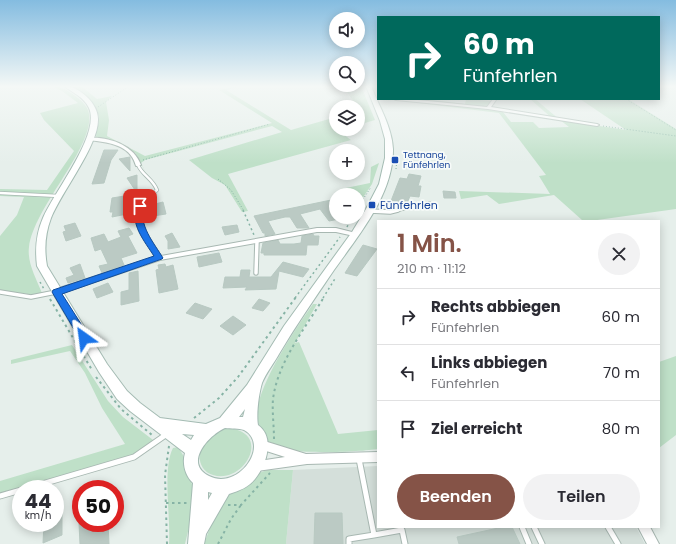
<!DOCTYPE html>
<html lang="de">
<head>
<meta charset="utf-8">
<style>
	:root { --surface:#fff; --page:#f2f2f3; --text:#2b2b33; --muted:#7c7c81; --line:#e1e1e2; --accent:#855347 }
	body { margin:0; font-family:Poppins,sans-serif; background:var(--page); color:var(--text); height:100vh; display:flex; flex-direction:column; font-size:15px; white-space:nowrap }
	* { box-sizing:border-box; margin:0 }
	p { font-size:13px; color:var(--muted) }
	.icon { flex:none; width:22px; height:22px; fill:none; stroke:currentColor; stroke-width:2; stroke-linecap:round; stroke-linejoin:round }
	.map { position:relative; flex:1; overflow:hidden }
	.sheet { position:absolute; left:377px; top:220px; width:283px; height:308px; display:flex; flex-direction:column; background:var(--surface); border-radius:0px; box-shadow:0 2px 10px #0003 }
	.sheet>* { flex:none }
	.hud { position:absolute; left:377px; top:16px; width:283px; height:84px; border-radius:0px; box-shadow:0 2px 10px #0003; background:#00695c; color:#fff; overflow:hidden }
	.tools { position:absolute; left:329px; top:12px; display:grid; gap:8px }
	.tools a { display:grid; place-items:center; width:36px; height:36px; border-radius:50%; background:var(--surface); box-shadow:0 2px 10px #0003; font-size:20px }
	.speed { position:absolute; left:12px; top:480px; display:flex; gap:8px; font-size:20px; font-weight:700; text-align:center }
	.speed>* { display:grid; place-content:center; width:52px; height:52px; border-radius:50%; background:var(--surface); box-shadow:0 2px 10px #0003; line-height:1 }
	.speed small { font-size:10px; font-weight:400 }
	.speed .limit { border:6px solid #d22; background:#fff; color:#111 }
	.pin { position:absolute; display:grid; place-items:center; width:34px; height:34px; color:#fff; margin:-17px; border-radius:8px; box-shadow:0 2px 6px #0006 }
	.me { position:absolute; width:44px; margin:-22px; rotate:329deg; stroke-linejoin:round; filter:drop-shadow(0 0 3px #0008) }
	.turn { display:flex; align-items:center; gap:14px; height:84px; padding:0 20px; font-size:18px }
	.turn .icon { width:52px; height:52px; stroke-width:2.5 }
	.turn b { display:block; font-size:28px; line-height:34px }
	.round { display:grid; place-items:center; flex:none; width:42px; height:42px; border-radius:21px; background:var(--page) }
	.overview { display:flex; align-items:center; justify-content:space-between; height:68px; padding:0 20px }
	h1 { font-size:24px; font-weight:600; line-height:30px; color:var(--accent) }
	.cta { display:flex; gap:8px; margin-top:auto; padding:8px 20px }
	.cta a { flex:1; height:46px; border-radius:24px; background:var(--accent); color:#fff; font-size:16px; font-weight:600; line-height:46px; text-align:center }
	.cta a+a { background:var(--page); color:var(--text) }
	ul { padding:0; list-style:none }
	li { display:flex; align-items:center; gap:12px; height:56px; padding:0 20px; border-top:1px solid var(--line) }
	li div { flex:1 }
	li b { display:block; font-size:15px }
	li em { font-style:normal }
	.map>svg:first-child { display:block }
</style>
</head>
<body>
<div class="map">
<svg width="676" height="544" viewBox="0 0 676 544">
	<rect width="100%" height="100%" fill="#e6efeb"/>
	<!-- built -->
	<path fill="#d4dfda" d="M378 466V527H636L645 544H286L293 470Z"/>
	<!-- green -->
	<path fill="#bfe0c8" d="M52 86C61 86 67 90 74 95 81 100 88 106 89 114 94 148 34 207 29 247 27 263 36 278 42 293L35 295 0 290V236L17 215 24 197 0 196V189L47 190 74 151 44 120 40 113 78 103 62 91Z
		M70 86H81L97 99 112 96 106 102 109 120 107 136 145 156 272 123 219 90 241 86 226 90 291 130 336 117V129H346L343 134 351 140 228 174 248 211 242 212 225 185 212 178 189 160 282 132 272 126 145 160 141 163 145 171 135 153 128 149 96 137C96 131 99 125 99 118 97 102 83 93 70 86Z
		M336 86H361L375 120 358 125V107L346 91Z
		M386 99H426L465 104 466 99 493 101 488 108 503 112 511 122H533L539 128 569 127 560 120 553 119 530 99H535L560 120 626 130 580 99H628L676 129V209L590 221H579L582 220 554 195 499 204 487 195 461 199 459 191 550 194 539 176 546 175 499 113Z
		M379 163 372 184 362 199 358 198V195H346L341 189 370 183 371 167Z
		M313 304H317L295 343 299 342 338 434 378 430V449C359 452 283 456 270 444 260 435 255 417 258 405 266 373 294 331 313 304Z
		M72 345 108 401 123 417 157 443 135 458 21 489 0 498V481L125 444 102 408 85 373 70 351 11 364V360Z
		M676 356V435L659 448V362Z
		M224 428C275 429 245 485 213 475 196 470 196 447 208 437 212 433 219 431 224 428Z
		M178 447 183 455 185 466 193 487V510L185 544H169C171 519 162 469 173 448Z
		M267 470H293L286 544H204L221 498 259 473Z"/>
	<!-- building -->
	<path fill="#bbcac4" stroke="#b8c9c2" d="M104 150H118L111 160 104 183 92 184Z
		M130 157V171L119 159Z
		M409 174 421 176 418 186H421L419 197 410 196 407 203 391 201 400 178 407 179Z
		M137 175V193L127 178Z
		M443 191 455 192 456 198H444Z
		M137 194 136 204 128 205 127 214 112 217 113 212H110L112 198Z
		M336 199V206L331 207 339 219 329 221 320 209 300 214 309 228H297L290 217H285L268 221 275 234 265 236V233H263L254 216Z
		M163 202 166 214 153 216 151 205Z
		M75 223 81 236 66 241 63 232 66 231 64 226Z
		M237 225 239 232 225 235 222 227Z
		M129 228 133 234 128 236 137 253 121 258 124 265 102 273 99 266 108 264 101 249 95 251 91 238 104 234 108 242 121 237 118 231Z
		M172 233 180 247 168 249V241L165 236Z
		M313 234 314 236H319L318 245H307L306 255H264V253H261L263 243 278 240 280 244H294L301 243 302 236Z
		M363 245 377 249 357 276 345 273Z
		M219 253 222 262 199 267 197 257Z
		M283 262 309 269 303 277 279 271 276 289 245 290 247 287 223 288 225 277H240L241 270H250L249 277H271Z
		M80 264 85 278 68 283 66 278 74 275 70 268Z
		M165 264 166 267 173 265 178 289 159 293 156 270 159 269 158 265Z
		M138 271 139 301 121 305V292L129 290V273Z
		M108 283 113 292 97 298 93 289Z
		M259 299 270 303 263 311 252 308Z
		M195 303 212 309 203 319 186 313Z
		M233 316 246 325 233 335 220 326Z
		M62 505V535L43 543 44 523H55V508Z
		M315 513H342L343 544H314Z
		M79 523H108L109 544H80Z
		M503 527H512L520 544H459L457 537Z"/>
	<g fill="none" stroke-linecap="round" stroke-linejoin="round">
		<defs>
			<path id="lane-far2" d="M138 165C142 175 153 179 157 190L145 201 140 211
				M0 193 59 196
				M370 211H375
				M393 211 430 203"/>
			<path id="lane-far1" d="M370 211 390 212 398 210
				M140 224V210
				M256 273 257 241
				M0 292 31 297 56 292"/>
			<path id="lane" d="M359 459 374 535 402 530 405 544
				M25 489 134 457 167 434
				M0 496 21 490
				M522 527 529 544
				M534 527 542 544
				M608 527 618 544
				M349 544V539L374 535"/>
			<path id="street" d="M394 99H408L487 107 493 99H495L496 100 491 107 597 124 599 125 597 126 488 109 396 100Z
				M88 138C108 136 134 145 141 165L136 166C135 163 134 160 132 157 123 143 103 142 88 140Z
				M140 222 143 224 145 231 161 256 317 228H336L356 233 357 234 354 236 336 232H317L160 260 59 294H53L52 292 53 290 155 257 139 231 137 224Z
				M261 440 306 454 378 452V462L307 464 257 471 253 470 252 466 253 462 285 457 257 448 256 445 257 442Z
				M638 527H650L659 544H647Z"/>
			<path id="secondary" d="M64 86C73 86 81 91 88 98 93 103 98 111 98 119 99 145 62 191 51 218 45 234 44 249 47 266L107 364 127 391 140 403 160 418 206 424 220 418 247 385 284 326 352 232 366 209 379 184 385 158V139L380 121 366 86H371C379 106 392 127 393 149 394 194 358 236 334 270 315 298 296 325 279 354 274 363 266 373 262 383 259 393 256 414 258 425 275 437 267 464 255 479 249 487 239 491 229 494L206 534 204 544H188L193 483C185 476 182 463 185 453L130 411 117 399 99 372 37 266C35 249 36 234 43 218 54 192 101 134 89 108 84 97 73 93 64 86ZM245 409 243 417H239ZM225 428C231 429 239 428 244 430 271 445 238 491 209 476 183 463 209 435 225 428ZM182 434 194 435 191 440ZM208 492 212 493 208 500Z"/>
		</defs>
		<!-- lane-far2 casing -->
		<use href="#lane-far2" stroke="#a8b8b2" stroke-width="4"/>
		<!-- lane-far1 casing -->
		<use href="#lane-far1" stroke="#a8b8b2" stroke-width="5.5"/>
		<!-- lane casing -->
		<use href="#lane" stroke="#a8b8b2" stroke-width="7"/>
		<!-- street casing -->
		<use href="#street" stroke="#a8b8b2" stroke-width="2"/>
		<!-- secondary casing -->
		<use href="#secondary" stroke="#a4bbb3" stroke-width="2"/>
		<!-- path-far2 -->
		<path stroke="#86b3a5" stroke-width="1" stroke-dasharray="1 2" stroke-linecap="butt" d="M626 99 676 130
			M98 107 129 86
			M603 126 676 136
			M143 160 270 124
			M396 169 397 159
			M218 179 231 190 244 211
			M358 207 371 187"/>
		<!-- path-far1 -->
		<path stroke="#86b3a5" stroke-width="1.5" stroke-dasharray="2 3" stroke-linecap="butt" d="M243 210 254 235
			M347 227 352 217
			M40 282 44 289
			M295 298 340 237
			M323 298 336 277"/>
		<!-- path -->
		<path stroke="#86b3a5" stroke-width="2" stroke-dasharray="2.5 3.5" stroke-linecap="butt" d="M50 299 92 370
			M96 377 121 409 152 435
			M194 418 219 398 238 377 296 297
			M274 439C274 426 272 412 273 399 278 361 305 329 324 297
			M166 503H188
			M228 505H241L270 473
			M167 544 165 475 169 446
			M218 544 231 519 241 505"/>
		<!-- lane-far2 -->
		<use href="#lane-far2" stroke="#fff" stroke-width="2.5"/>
		<!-- lane-far1 -->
		<use href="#lane-far1" stroke="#fff" stroke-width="3.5"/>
		<!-- lane -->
		<use href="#lane" stroke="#fff" stroke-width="5"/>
		<!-- street -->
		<use href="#street" fill="#fff" fill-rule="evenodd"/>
		<!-- secondary -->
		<use href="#secondary" fill="#fff" fill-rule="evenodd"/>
	</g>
	<!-- sky -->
	<linearGradient id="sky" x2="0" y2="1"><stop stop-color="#84bce0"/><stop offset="0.53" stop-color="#f4f8f6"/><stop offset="1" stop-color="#f4f8f6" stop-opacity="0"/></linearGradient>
	<rect width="676" height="163" fill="url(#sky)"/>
	<!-- route -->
	<path fill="#1a73e8" stroke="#114b97" d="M140 204 144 206C138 225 154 243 163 258L162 259 62 294 90 338 88 341H81L52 292 53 290 154 256C145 242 128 222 138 205Z"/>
	<!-- markers -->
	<g fill="#1a4fb4" stroke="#f7fbf9" stroke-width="1.5">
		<rect x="391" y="156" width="8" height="8" rx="2"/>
		<rect x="368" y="201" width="8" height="8" rx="2"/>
	</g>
	<g text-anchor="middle" stroke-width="3.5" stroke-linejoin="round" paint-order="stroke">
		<!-- far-transit labels -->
		<g font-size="9" fill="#164399" stroke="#f7fbf9" text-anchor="start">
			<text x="403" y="158">Tettnang,<tspan x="403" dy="10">Fünfehrlen</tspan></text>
		</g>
		<!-- transit labels -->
		<g font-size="11" fill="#164399" stroke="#f7fbf9" text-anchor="start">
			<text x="380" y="209">Fünfehrlen</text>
		</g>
	</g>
</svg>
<div class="tools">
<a><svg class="icon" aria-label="sound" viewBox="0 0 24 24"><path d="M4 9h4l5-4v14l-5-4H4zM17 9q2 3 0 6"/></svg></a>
<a><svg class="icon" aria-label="search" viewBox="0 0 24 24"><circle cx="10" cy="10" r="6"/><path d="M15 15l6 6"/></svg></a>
<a><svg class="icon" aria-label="layers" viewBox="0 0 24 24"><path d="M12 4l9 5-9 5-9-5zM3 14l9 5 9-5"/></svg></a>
<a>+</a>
<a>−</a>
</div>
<div class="speed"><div>44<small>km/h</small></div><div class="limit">50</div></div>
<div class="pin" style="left:140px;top:206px;background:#d93025"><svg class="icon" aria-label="arrive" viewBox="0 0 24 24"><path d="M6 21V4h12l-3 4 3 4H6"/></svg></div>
<svg class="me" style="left:84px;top:338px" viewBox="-20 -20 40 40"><path d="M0-17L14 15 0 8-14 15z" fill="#1a73e8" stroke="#fff" stroke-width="4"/></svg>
<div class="hud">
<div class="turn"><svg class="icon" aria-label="right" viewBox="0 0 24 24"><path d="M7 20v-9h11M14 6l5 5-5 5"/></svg><div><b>60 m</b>Fünfehrlen</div></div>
</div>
<section class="sheet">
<div class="overview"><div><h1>1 Min.</h1><p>210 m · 11:12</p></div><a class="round"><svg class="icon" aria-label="close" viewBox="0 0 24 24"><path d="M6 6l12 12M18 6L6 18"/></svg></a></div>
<ul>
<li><svg class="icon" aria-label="right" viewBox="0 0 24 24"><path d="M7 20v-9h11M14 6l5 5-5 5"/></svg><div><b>Rechts abbiegen</b><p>Fünfehrlen</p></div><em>60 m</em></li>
<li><svg class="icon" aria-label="left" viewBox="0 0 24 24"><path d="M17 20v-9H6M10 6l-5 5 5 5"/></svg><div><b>Links abbiegen</b><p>Fünfehrlen</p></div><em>70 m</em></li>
<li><svg class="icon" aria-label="arrive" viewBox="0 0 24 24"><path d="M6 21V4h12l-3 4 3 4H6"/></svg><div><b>Ziel erreicht</b></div><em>80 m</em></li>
</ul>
<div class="cta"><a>Beenden</a><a>Teilen</a></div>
</section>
</div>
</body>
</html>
